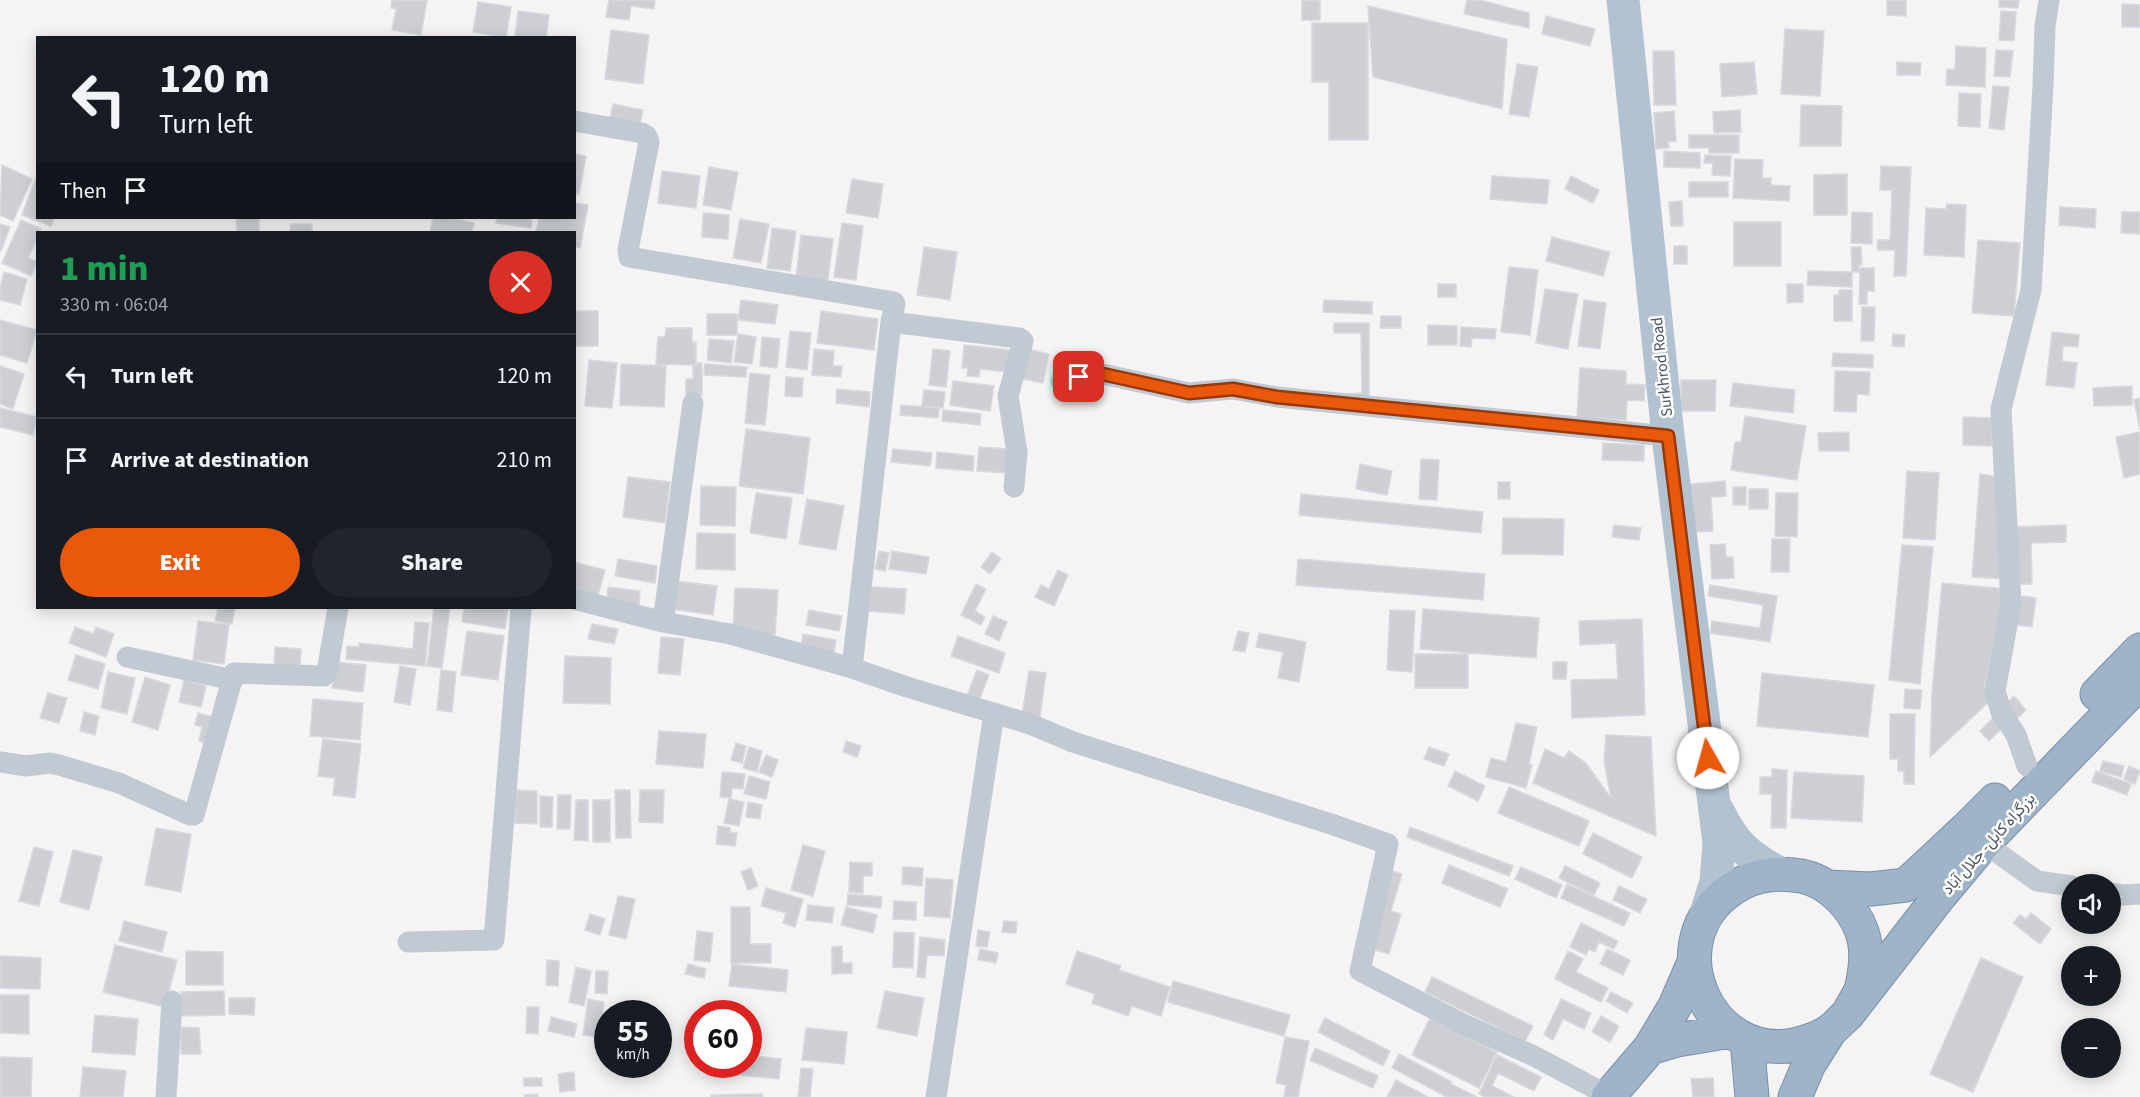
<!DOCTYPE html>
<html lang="en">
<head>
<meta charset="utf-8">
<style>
	:root { --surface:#171b24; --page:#20242c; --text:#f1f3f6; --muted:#9ea1a6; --line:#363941; --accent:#ea580c }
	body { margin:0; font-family:"Source Sans 3",Vazirmatn,sans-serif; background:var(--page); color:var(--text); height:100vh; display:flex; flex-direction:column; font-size:22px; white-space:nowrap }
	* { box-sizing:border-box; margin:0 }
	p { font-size:20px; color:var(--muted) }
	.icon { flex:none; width:33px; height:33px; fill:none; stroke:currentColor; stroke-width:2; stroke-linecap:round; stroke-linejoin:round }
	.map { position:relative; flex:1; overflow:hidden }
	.sheet { position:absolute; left:36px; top:231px; width:540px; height:378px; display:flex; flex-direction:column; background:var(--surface); border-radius:0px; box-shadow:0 3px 15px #0003 }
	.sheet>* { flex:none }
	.top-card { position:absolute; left:36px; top:36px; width:540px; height:183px; border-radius:0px; box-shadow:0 3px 15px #0003; background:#171b24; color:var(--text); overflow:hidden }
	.controls { position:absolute; left:2061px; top:874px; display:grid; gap:12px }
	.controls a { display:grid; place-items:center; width:60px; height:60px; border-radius:50%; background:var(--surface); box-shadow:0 3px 15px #0003; font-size:30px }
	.speed { position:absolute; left:594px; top:1000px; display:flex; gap:12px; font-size:30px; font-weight:700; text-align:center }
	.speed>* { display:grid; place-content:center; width:78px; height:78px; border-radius:50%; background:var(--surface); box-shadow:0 3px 15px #0003; line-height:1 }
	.speed small { font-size:15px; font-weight:400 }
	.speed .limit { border:9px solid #d22; background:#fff; color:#111 }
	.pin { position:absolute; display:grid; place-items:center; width:51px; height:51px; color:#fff; margin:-26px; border-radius:12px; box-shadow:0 3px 9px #0006 }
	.me { position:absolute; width:66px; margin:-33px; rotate:353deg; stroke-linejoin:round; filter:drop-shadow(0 0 4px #0008) }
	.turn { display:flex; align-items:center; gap:21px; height:126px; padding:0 24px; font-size:27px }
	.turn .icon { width:78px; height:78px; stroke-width:2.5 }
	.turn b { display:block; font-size:42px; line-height:51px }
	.then { display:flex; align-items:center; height:57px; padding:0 24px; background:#0003; gap:12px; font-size:22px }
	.round { display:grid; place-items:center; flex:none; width:63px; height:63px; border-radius:32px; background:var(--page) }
	.overview { display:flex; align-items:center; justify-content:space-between; height:102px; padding:0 24px }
	h1 { font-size:36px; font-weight:800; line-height:45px; color:#1e9e55 }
	.action { display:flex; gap:12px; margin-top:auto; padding:12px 24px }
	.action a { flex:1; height:69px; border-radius:36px; background:var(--accent); color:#fff; font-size:24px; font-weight:800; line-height:69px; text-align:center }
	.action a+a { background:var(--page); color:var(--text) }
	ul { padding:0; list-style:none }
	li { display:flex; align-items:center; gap:18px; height:84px; padding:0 24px; border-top:2px solid var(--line) }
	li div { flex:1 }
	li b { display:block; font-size:22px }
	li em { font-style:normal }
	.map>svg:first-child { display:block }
</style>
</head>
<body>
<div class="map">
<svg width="2140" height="1097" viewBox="0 0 2140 1097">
	<rect width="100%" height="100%" fill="#f5f3f3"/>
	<!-- building -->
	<path fill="#cdcfd5" stroke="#d7d9de" stroke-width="1.5" d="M392 0H427L421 35 392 30 396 9 391 8Z
		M609 0H655L654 9 631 6 629 20 606 17Z
		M1302 0H1320V20H1302Z
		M1467 0H1480L1529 13V28L1464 14Z
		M1887 0H1906V16L1887 15Z
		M1999 0H2019L2018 8 1999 7Z
		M478 2 511 7 506 38 473 32Z
		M2122 4 2140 5V27H2122Z
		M1368 6 1507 39 1502 109 1373 77Z
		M518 11 549 15 546 38H515Z
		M2001 11 2016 12 2014 41 1999 40Z
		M1546 16 1595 29 1590 46 1542 34Z
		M1312 23H1368V140H1329V82H1312Z
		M1785 29 1824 31 1820 96 1781 94Z
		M611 30 649 35 643 84 605 79Z
		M1956 46 1986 48 1985 87 1946 85 1947 69 1955 70Z
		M1996 50 2013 51 2010 77 1994 76Z
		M1653 51H1674L1676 105H1654Z
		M1754 62 1757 94 1722 97 1720 64Z
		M1897 62 1921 63 1920 75H1897Z
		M1517 64 1538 67 1529 117 1509 114Z
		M1993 86 2009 87 2004 130 1989 128Z
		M1959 93 1981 94 1980 127 1958 126Z
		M613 104 643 110 639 129 609 123Z
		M1801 105 1842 106 1841 146H1800Z
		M1740 110 1741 132 1714 133 1713 112Z
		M1674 111 1676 141 1668 142 1669 148 1656 149 1654 113Z
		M1689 135H1739V153H1709V148H1689Z
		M1664 151 1700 153V168L1664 167Z
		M574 154 586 156 579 194 574 193Z
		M1705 155 1731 156 1730 176 1712 175 1713 163H1704Z
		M1735 159 1763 160 1762 178H1771V185L1790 186 1789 201 1733 198Z
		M2 165 32 179 13 221 0 215Z
		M1881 166 1911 167 1906 276H1894L1895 250H1877L1878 240H1890L1892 190H1880Z
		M709 167 738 172 731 210 703 205Z
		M662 171 700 176 696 208 658 203Z
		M1847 174V215H1814V175Z
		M1492 176 1549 180 1547 204 1490 199Z
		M1571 176 1599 190 1593 203 1565 189Z
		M852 179 883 184 878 218 846 213Z
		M35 180 38 181V218H54L51 226 22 215Z
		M1689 182H1728V197H1689Z
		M1682 201 1683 226H1671L1669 202Z
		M574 203 588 205 580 248 574 246V232H536L539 218H574Z
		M1947 204 1966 205 1964 257 1924 255 1926 208 1946 209Z
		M2060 207 2096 209 2095 228 2059 225Z
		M1852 212 1872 213V244L1851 243Z
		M2122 212H2140V234L2121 233Z
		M703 213 729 215 728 239 702 237Z
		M236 218H259V232H237Z
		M433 218H451L474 223 472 232H430Z
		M497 218H532L531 228 496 223Z
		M740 219 769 224 761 263 733 258Z
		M21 220 41 229 40 232H38V237L28 258 37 262 31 276 2 263Z
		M1734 222H1781V266H1734Z
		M842 223 863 226 856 280 834 277Z
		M0 224 10 227 1 251 0 250Z
		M291 224H312V232H290Z
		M772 228 796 231 790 271 767 268Z
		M801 235 833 239 828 281 796 277Z
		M1552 237 1610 252 1603 276 1546 261Z
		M1978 240 2020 243 2014 316 1972 313Z
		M1674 246H1687V264H1674Z
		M924 247 957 252 950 300 917 295Z
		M1851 247H1861L1862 265H1859V272H1852Z
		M1509 267 1538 270 1530 335 1501 332Z
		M1860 268H1874V291H1867V304H1859Z
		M1808 271 1852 272V287L1807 285Z
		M4 272 27 279 20 305 0 300V288Z
		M1438 284H1456V297H1438Z
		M1787 284H1803V302L1787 303Z
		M1545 289 1578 294 1568 349 1536 343Z
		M1839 290H1852V321H1834V295H1839Z
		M741 300 778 305 775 324 738 320Z
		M1324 300 1372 302V314L1323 312Z
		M1584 300 1606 303 1600 349 1578 346Z
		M1862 307H1875L1874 341H1861Z
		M574 311H598V346H574Z
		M821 311 878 319 874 350 817 343Z
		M707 314H737V335H707Z
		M1381 316H1401V328H1380Z
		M0 320 37 330 27 363 0 355Z
		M1334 323H1369V401L1345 394 1362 393 1361 333H1334Z
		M1428 325 1457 326V345H1428Z
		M1461 327 1496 329 1495 339 1472 338 1471 347 1460 346Z
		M666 328H692V342H696V365L656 364 658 337H665Z
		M790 331 811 333 807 370 786 367Z
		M2052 332 2079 335 2078 347 2063 346 2062 361 2077 363 2074 388 2046 385Z
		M738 334 756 337 752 364 734 362Z
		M1893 334 1905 335 1904 347 1892 346Z
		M762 337 780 339 777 368 760 366Z
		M709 339 734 341 731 363 707 360Z
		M964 345 1010 350 1008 372 980 369 979 377 967 376 968 368H962Z
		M814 349 834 351 833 366H842L841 377 812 375Z
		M933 349 950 351 946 387 929 385Z
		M1028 349 1049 354 1043 383 1022 379Z
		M1833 353 1873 355V368L1832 366Z
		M589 360 617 363 612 408 585 406Z
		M697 363H702V395L686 396V379H693V366H697Z
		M621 364 666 366 664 407 620 405Z
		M705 364 747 367 746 377 704 375Z
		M0 366 24 374 13 409 0 404Z
		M1580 368 1626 371V384L1645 385 1644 401 1627 400 1626 420 1577 417Z
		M1835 371 1870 372 1869 395 1857 394 1856 412 1834 411Z
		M750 373 770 375 765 425 745 423Z
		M786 377 803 378 802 397 785 396Z
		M1681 380H1716L1715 411H1681Z
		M953 381 994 386 990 411 950 405Z
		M1733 383 1795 390 1793 413 1730 406Z
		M2132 386V405L2094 406 2093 388Z
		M837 389 870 392 869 407 836 403Z
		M924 390 945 392 943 408 922 406Z
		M2140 398V429L2134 400Z
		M901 405 939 408 938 418 900 415Z
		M0 408 37 417 33 435 0 427Z
		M943 410 981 414 980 425 942 421Z
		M1745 416 1806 426 1797 480 1731 470 1735 442H1741Z
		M1963 417 1992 418V446L1963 445Z
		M746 429 810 438 803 494 739 486Z
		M1849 432V451H1819L1818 433Z
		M2140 432V474L2124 478 2116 437Z
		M1603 443 1644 445V461L1602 460Z
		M979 447 1010 449 1009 473 977 471Z
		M893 449 932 453 930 466 891 462Z
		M937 452 974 456 973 471 936 468Z
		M1421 459 1439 460 1437 500 1419 499Z
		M1360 464 1392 471 1387 495 1356 489Z
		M1907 471 1939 473 1935 540 1903 538Z
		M1980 474 1999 477 2005 579 1972 577Z
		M628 477 670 482 665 523 623 517Z
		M1725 481 1726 496 1711 497 1713 531 1693 532 1690 484Z
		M1498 482H1510V499H1498Z
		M701 486 736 487 735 526 700 525Z
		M1733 487H1746V505H1733Z
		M1749 489H1768V509H1749Z
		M756 493 792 498 786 539 750 533Z
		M1776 493H1798L1797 537 1775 536Z
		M1301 494 1483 512 1481 533 1299 515Z
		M807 499 844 506 836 550 799 544Z
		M1503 518 1564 519 1563 555 1502 554Z
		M1614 525 1641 528 1639 540 1612 537Z
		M2066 525V542L2031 543 2032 584H2016L2014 527Z
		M697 533 735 534V570L696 569Z
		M1772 539H1790L1789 572H1771Z
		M1725 544 1726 557H1733L1734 578 1712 579 1710 545Z
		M1902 545 1933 547 1920 684 1889 680Z
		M879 551 889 553 885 571 875 569Z
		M892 551 929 557 926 574 889 569Z
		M992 552 1001 559 990 574 981 567Z
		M618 559 657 566 655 583 615 576Z
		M1298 559 1485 574 1483 600 1296 585Z
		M574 562 605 570 597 599 574 593Z
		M1058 570 1068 575 1054 606 1035 597 1041 585 1049 589Z
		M675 581 717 586 713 615 672 609Z
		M1942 583 2005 589 1984 688 1992 699 1930 757 1932 693Z
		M976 584 986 589 975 611 985 617 981 625 961 615Z
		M1710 585 1777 596 1770 642 1710 633 1712 621 1760 628 1763 605 1708 596Z
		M608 587 640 591 639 605 607 601Z
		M871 587 906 589 904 614 869 611Z
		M735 588 778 590 775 635 733 633Z
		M2021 596 2036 598 2032 627 2017 625Z
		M218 608H235L232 624 215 621Z
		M434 608H450L442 668 427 666Z
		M464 608H508L505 629 462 622Z
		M1423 609 1539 618 1536 658 1420 649Z
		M809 610 842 616 839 631 806 625Z
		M1390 610 1415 611 1412 672 1387 670Z
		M993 616 1007 622 999 641 985 634Z
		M1642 619 1645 715 1572 718 1571 680 1618 679 1616 643 1580 645 1579 621Z
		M198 621 229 625 224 664 193 660Z
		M415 622 429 623 425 666 346 659 347 646 359 647V643L413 649Z
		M592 624 618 629 614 644 588 639Z
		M75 627 94 634 96 627 114 634 106 657 69 643Z
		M467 631 504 636 498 680 461 675Z
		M1238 631 1249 633 1245 652 1233 650Z
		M1259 633 1306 642 1299 682 1278 678 1283 652 1256 647Z
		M803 634 836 640 834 654 801 648Z
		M958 636 1005 653 999 673 951 656Z
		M661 637 684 639 680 675 658 673Z
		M275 647 301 649 300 668 274 666Z
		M1415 654H1468V688H1415Z
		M76 655 105 664 98 689 68 680Z
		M565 656 611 658 610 704 563 703Z
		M335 662 366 665 363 692 332 688Z
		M1553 662H1567L1566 679H1553Z
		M400 666 416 669 410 705 394 702Z
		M441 670 456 672 452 712 437 710Z
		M977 670 989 675 978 703 966 698Z
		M1029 671 1046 673 1040 717 1022 715Z
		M108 672 135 678 127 714 101 708Z
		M1762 673 1874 685 1868 737 1757 726Z
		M145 677 170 685 158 730 132 722Z
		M184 680 206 686 201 707 179 702Z
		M1905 689 1922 690 1920 709 1904 708Z
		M48 693 67 698 59 723 40 718Z
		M2014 696 2026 710 2011 724 2003 706Z
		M313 699 363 703 360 740 310 736Z
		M84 712 99 716 95 735 80 731Z
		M198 713 213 717 206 743 199 741 202 727 195 725Z
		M1890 714H1915L1914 784H1904V771H1898V759H1890Z
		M1995 716 2004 726 1989 741 1980 731Z
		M1516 723 1537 727 1529 764 1532 765 1526 788 1486 777 1491 758 1506 762Z
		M659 731 706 734 703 768 656 764Z
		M1606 735 1651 737 1656 836 1533 783 1545 749 1564 758 1569 751 1586 763 1611 798 1604 761Z
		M323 739 361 744 355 798 333 795 335 778 318 776Z
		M846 741 861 746 857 757 843 752Z
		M736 743 746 746 742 763 731 760Z
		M749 747 762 751 757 772 743 768Z
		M1429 747 1449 754 1444 766 1424 759Z
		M766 755 778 760 772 777 759 772Z
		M2103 761 2124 766 2121 777 2100 771Z
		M2129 766 2140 771 2135 784 2124 779Z
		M1772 769 1787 770 1786 828H1771L1772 794H1760V777H1772Z
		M1455 771 1485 786 1478 801 1448 786Z
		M2096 771 2131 784 2127 795 2092 782Z
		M722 772 745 774 743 789 732 788 731 798 720 797Z
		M1794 772 1864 776 1862 822 1791 818Z
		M749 776 770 782 766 799 744 794Z
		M1509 787 1589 821 1579 846 1498 813Z
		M516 790 537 791V824L515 823Z
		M615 790H630L631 838H616Z
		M640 790H664L663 823 639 822Z
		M558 795H571L570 829H557Z
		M540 796 553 797 552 827H540Z
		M729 799 744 802 739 826 724 823Z
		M576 800H588V841L574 840Z
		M593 800H610V842H593Z
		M748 802 762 805 760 819 746 817Z
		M718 826 730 828V832L737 833 735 846 716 844Z
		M1410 827 1513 866 1509 876 1407 837Z
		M156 828 191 834 181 892 145 885Z
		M1593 833 1642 857 1632 878 1583 854Z
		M803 845 825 851 813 896 791 890Z
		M34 847 53 852 39 906 19 901Z
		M73 850 102 857 89 910 60 902Z
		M850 862 872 863V876H863V893L849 892Z
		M1449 865 1508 889 1500 907 1442 883Z
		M1565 866 1600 883 1594 895 1559 878Z
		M903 867 923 868 922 886 902 884Z
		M1521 867 1562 885 1556 898 1515 879Z
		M751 868 758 886 748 890 741 872Z
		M1392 871 1402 874 1391 911 1401 914 1389 954 1369 948Z
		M926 878 953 880 950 918 924 916Z
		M1567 884 1630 913 1624 926 1561 898Z
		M1619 886 1647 899 1640 913 1613 900Z
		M766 888 803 899 795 927 783 923 786 913 761 906Z
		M848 894 882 897 881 908 847 905Z
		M618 896 635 899 626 939 609 935Z
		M894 901 916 902V920L893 919Z
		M808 905 834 908 832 923 806 920Z
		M731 907H750V944H771V963H731Z
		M846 907 877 915 873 933 841 925Z
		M2031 913 2051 929 2040 944 2013 923 2020 915 2026 919Z
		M590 914 605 919 600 935 585 930Z
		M124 921 167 932 162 952 119 941Z
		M1004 921 1017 922 1016 933 1002 932Z
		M1581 923 1618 941 1614 949 1599 942 1595 952 1589 949 1586 955 1570 947Z
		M978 930 990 932 987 947 976 946Z
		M697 931 713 933 710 962 694 960Z
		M894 932 914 933 913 968 893 967Z
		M920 937 945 940 944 956 927 955 925 978 917 977Z
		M115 945 177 960 165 1007 103 992Z
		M842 946V963H852V973L832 974V947Z
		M980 949 998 953 996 963 978 960Z
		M1607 949 1630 960 1623 975 1600 964Z
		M186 951 223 952V985H186Z
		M1077 951 1121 966 1119 970 1170 987 1161 1016 1132 1006 1128 1016 1092 1003 1095 994 1066 984Z
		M1568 951 1583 959 1576 972 1608 988 1601 1002 1555 979Z
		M0 956 41 958 40 989 0 988Z
		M1981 958 2023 977 1973 1092 1930 1074Z
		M547 960 559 961 558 986 546 985Z
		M688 964 706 969 704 978 685 974Z
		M732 964 788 970 786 992 729 986Z
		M576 967 591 971 584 1006 569 1002Z
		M596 971H608L607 994 595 993Z
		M1432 977 1533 1026 1525 1041 1425 992Z
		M1173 981 1290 1015 1284 1036 1168 1002Z
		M224 991 225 1015 181 1016V992Z
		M885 991 924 998 917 1036 877 1028Z
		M1611 992 1633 1003 1627 1013 1606 1001Z
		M0 995H29V1034L0 1033Z
		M229 998H255L254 1015 229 1014Z
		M588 999 604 1002 599 1037 583 1035Z
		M1561 999 1591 1013 1584 1029 1563 1019 1553 1040 1544 1035Z
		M527 1007H539L538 1034 526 1033Z
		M95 1015 138 1019 135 1055 92 1052Z
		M1601 1016 1619 1026 1610 1042 1592 1032Z
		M551 1017 577 1024 574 1037 548 1031Z
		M1325 1018 1390 1051 1383 1066 1318 1032Z
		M1430 1018 1497 1052 1479 1088 1412 1055Z
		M181 1027 199 1028 201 1054H181Z
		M806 1028 847 1032 844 1064 802 1060Z
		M1285 1037 1309 1041 1298 1097H1284L1286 1085 1276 1083Z
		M1315 1048 1378 1076 1373 1088 1310 1060Z
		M1399 1054 1452 1082 1451 1084 1477 1097H1447L1392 1068Z
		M748 1055 781 1059 779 1079 719 1073 720 1065H748Z
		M1497 1055 1541 1077 1534 1091 1498 1073 1492 1086 1514 1097H1485L1479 1094Z
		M0 1057 32 1058 31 1097H0Z
		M83 1067 126 1071 123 1097H80Z
		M801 1068 813 1069 810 1097H798Z
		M574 1072 575 1090 560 1092 558 1074Z
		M524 1078H542V1086H524Z
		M1713 1078 1714 1097H1693L1691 1079Z
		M1396 1080 1428 1097H1387Z
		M537 1094 538 1097H525L524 1095Z
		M762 1094 763 1097H711V1095Z"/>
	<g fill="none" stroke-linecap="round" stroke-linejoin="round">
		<defs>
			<path id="trunk" d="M2097 694 2140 650
				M1827 887 1871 889 1906 885 1967 828 1995 800
				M1848 1014C1852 1005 1860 995 1862 986 1866 968 1868 949 1862 932 1853 906 1828 881 1801 876 1772 871 1747 876 1724 895 1659 949 1710 1061 1794 1045 1807 1042 1821 1038 1831 1030 1837 1025 1842 1019 1848 1014L1938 898 1984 843 2140 682
				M1747 1040 1752 1097
				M1650 1048 1677 1040 1731 1031
				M1608 1097 1650 1048 1675 1006 1694 962
				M1795 1097 1809 1064 1830 1031"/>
		</defs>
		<!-- trunk casing -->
		<use href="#trunk" stroke="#7690ad" stroke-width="35"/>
		<!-- minor -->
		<path stroke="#c1cad2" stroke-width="21" d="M574 121 642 133 647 136 649 142 628 250 629 257 894 302 895 304 891 322 852 668
			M891 322 1019 338 1023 341 1008 396 1017 452 1014 487
			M1061 381 1098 373 1189 393 1233 389 1277 397 1668 436
			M574 599 663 622 730 634 852 668 907 687 1030 724 1073 742 1331 824 1388 844 1360 971 1465 1025 1534 1056 1609 1096
			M663 622 693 403
			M127 657 233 680
			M0 762 26 766 50 763 59 765 119 783 190 815H194L234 673 324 676 327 672 338 608
			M2027 766 2016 735 2001 712 1995 691 2011 603 2001 409 2031 290 2043 86 2045 26 2049 0
			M1984 843 2037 881 2072 886
			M2110 893 2123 895 2140 894
			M408 942 494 940 521 608
			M166 1097 172 1001
			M936 1097 994 713"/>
		<!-- primary -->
		<path stroke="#b3c2d1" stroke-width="33" d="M1623 0 1668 436 1719 843 1716 882 1704 920
			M1718 811C1734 844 1747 855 1779 873"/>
		<!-- trunk -->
		<use href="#trunk" stroke="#9fb4c9" stroke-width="33"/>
	</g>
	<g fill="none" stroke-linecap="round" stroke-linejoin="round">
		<defs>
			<path id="route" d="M1079 377 1098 373 1189 393 1233 389 1277 397 1668 436 1708 758"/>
		</defs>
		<!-- route casing -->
		<use href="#route" stroke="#983908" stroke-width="15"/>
		<!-- route -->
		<use href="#route" stroke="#ea580c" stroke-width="10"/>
	</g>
	<g text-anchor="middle" stroke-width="5" stroke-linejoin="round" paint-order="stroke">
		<!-- street labels -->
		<g font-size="16" fill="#4a5661" stroke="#fff">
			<text transform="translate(1661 367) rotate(-96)" y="6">Surkhrod Road</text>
			<text transform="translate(1988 843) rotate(-48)" y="6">بزرگراه کابل- جلال آباد</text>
		</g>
	</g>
</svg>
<div class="controls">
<a><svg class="icon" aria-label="sound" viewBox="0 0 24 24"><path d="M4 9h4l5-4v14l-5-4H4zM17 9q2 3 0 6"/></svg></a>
<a>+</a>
<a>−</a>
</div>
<div class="speed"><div>55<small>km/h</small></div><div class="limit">60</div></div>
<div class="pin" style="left:1079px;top:377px;background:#d93025"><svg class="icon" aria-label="arrive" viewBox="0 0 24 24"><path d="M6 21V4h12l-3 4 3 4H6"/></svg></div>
<svg class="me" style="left:1708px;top:758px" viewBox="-20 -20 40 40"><circle r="19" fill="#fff"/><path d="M0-13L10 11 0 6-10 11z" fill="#ea580c"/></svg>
<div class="top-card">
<div class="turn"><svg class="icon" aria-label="left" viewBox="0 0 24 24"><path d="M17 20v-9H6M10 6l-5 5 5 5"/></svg><div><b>120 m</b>Turn left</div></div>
<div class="then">Then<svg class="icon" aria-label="arrive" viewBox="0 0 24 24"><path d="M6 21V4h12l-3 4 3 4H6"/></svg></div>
</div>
<section class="sheet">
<div class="overview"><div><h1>1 min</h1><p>330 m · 06:04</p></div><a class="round" style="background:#d93025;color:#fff"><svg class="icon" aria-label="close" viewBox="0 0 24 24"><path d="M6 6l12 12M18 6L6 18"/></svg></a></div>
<ul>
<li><svg class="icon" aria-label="left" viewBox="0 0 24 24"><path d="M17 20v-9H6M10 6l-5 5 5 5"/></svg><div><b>Turn left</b></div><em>120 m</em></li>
<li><svg class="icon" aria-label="arrive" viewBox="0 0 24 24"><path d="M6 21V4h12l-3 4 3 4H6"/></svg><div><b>Arrive at destination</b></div><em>210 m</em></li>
</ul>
<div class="action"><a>Exit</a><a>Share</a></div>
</section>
</div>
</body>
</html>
